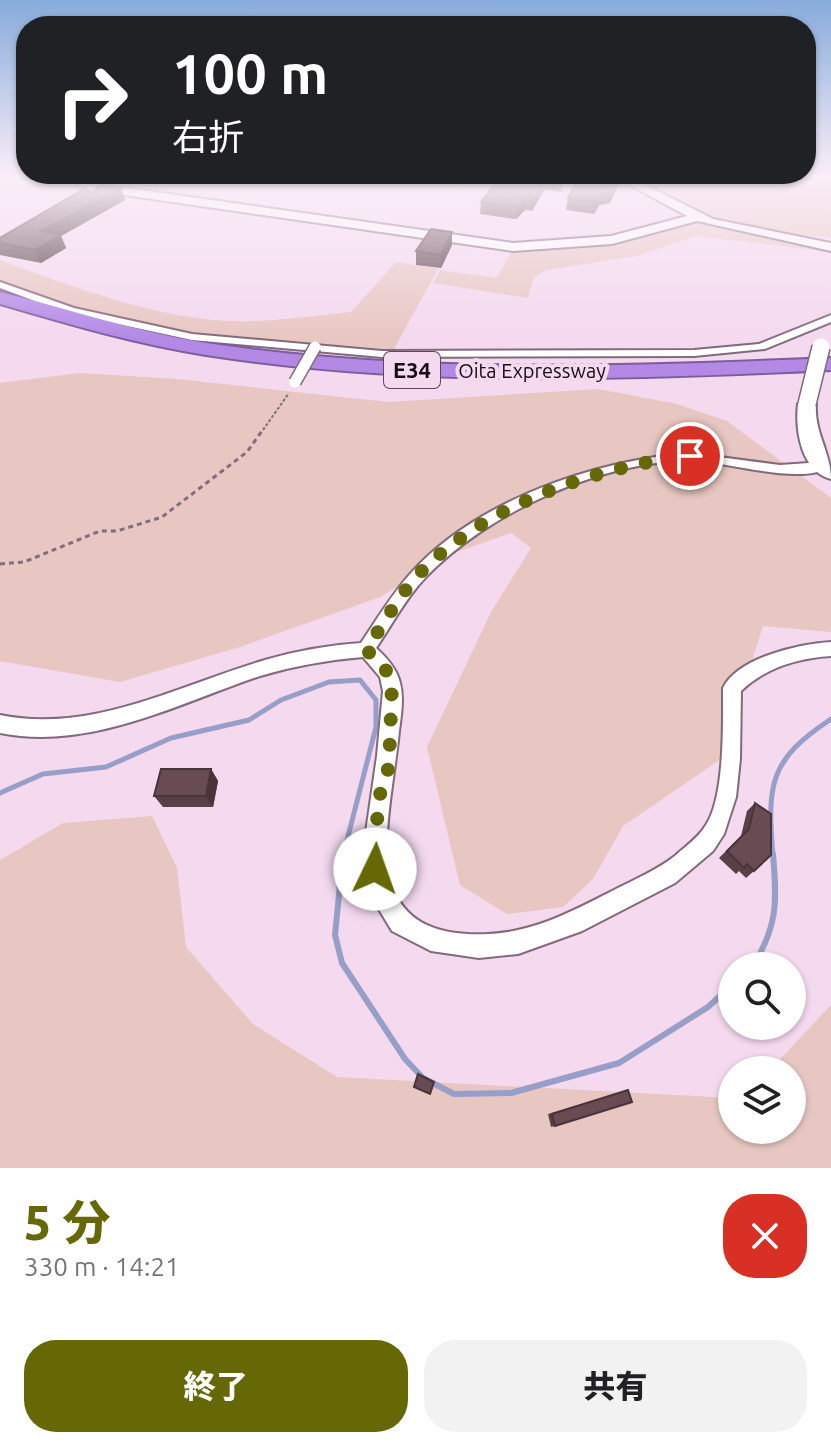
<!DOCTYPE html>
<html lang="ja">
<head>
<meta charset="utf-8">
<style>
	:root { --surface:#fff; --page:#f2f2f2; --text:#202124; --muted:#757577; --accent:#666805 }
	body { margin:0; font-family:Ubuntu,"Noto Sans JP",sans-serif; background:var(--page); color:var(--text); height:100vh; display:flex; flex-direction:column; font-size:30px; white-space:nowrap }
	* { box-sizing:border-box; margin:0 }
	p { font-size:26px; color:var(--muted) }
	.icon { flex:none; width:44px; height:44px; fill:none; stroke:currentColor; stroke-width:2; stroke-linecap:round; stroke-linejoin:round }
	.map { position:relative; height:1168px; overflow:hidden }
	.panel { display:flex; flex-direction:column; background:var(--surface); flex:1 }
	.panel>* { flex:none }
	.hud { position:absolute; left:16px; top:16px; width:800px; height:168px; border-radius:32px; box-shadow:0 2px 6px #0004; background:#202124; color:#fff; overflow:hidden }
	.controls { position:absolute; left:718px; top:952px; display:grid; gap:16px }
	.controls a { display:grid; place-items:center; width:88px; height:88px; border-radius:50%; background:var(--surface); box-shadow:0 2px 6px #0004; font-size:40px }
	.pin { position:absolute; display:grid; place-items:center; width:68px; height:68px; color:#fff; margin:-34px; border:4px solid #fff; border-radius:50%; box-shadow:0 2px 8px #0007 }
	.me { position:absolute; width:88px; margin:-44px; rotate:3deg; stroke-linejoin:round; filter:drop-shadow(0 0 6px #0008) }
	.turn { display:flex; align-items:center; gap:28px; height:168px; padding:0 24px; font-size:36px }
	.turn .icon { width:104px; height:104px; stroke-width:2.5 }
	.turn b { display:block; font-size:56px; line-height:68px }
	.round { display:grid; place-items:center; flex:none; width:84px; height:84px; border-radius:32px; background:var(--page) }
	.summary { display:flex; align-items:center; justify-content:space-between; height:136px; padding:0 24px }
	h1 { font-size:48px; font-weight:800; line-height:60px; color:var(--accent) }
	.cta { display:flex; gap:16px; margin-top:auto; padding:16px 24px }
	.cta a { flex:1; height:92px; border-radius:32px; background:var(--accent); color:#fff; font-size:32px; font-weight:800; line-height:92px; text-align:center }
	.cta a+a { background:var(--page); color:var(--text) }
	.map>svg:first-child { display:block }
</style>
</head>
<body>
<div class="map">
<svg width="831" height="1168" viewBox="0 0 831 1168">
	<rect width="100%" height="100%" fill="#f4d9ef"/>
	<!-- green -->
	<path fill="#e8c7c2" d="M371 175H477L467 187Z
		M626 175H831V238L745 228 696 214Z
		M692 222 831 252 696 236 636 256 547 270 534 277 528 298 433 283 440 270 496 278 513 250 581 249Z
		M0 260C64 284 137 311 205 319 252 325 304 317 351 312L396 262 438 269 394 349 384 350 214 338 76 310 0 282Z
		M80 373 177 379 388 402 598 389 677 404 727 421 831 498V632L763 626 721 759 623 826 593 879 563 907 507 914 460 885 427 747 491 612 531 548 511 533 451 554 380 597 240 647 120 682 0 661V383Z
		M152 816 177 868 186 947 253 1024 337 1077 732 1098V1130H792V1070H770L831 1005V1168H0V860L63 823Z"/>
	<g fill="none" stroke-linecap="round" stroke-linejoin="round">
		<!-- stream-far1 -->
		<path stroke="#979ec8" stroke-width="5" d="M0 793 43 774 106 767 171 738 249 720 281 700 329 682 360 680 376 700V727L343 856
			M773 856C767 784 769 760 831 719"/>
		<!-- stream -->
		<path stroke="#979ec8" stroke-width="6" d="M343 854 335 935 342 963 405 1059 423 1078 454 1094 511 1093 619 1063 708 1007 732 985
			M753 966C778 925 777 902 773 854"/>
		<defs>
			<path id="street" d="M0 282 74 308 192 334 382 351 694 350 759 344 831 315V322L765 349 694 356 382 357 192 340 67 313 0 288Z
				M689 453 780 465 823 462 830 466C807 486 729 463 699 461 608 457 486 513 425 578 405 599 392 625 376 648 387 658 397 669 400 683 404 698 401 716 399 731 391 820 349 940 488 934 538 932 580 907 624 885 642 876 660 868 676 855 686 846 699 837 706 825 725 796 723 723 723 688 738 657 800 644 831 642V656C798 658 765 668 741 691L740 759 736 797 724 834 713 851 675 883 582 931 518 954 479 958 431 951 392 931 372 898 365 867 366 832 377 756 383 691 380 677 363 657C328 660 293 666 260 676 177 704 90 751 0 733V715C92 734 179 685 265 660 296 651 329 645 361 643 377 619 392 594 411 573 477 500 594 461 689 453Z"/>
			<path id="secondary" d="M60 175H76L92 183 513 243 611 236 687 216 611 175H626L713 219 831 243V251L697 221 612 244 513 251 89 190Z
				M807 398 816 404C814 433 831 452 831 479 801 471 795 430 798 404Z"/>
			<path id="highway" d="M0 292C69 309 136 332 206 343 414 374 622 367 831 358V370C622 380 414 387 206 355 136 344 68 324 0 304Z"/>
		</defs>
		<!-- street casing -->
		<use href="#street" stroke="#826a7d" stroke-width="4"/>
		<!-- secondary casing -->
		<use href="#secondary" stroke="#826a7d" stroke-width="4"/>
		<!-- highway casing -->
		<use href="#highway" stroke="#7c5e9c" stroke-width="4"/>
		<!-- path-far1 -->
		<path stroke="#7f6e7c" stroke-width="2" stroke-dasharray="3 2" stroke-linecap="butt" d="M263 430 289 393"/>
		<!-- path -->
		<path stroke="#7f6e7c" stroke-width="3" stroke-dasharray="5 4" stroke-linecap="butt" d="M0 564 24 562 100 531H117L162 517 247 452 264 428"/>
		<!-- street -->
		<use href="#street" fill="#fff" fill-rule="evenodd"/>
		<!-- secondary -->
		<use href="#secondary" fill="#fff" fill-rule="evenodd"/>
		<!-- highway -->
		<use href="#highway" fill="#b389e5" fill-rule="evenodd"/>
		<defs>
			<path id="street-bridge" d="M295 382 315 347"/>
			<path id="secondary-bridge" d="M807 404 821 347"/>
		</defs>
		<!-- street-bridge casing -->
		<use href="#street-bridge" stroke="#826a7d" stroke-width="14" stroke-linecap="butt"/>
		<!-- secondary-bridge casing -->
		<use href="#secondary-bridge" stroke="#826a7d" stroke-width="20" stroke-linecap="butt"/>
		<!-- street-bridge -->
		<use href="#street-bridge" stroke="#fff" stroke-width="11"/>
		<!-- secondary-bridge -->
		<use href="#secondary-bridge" stroke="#fff" stroke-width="17"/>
	</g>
	<!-- wall -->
	<path fill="#594047" d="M502 175 563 181 562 192 544 190 532 211 525 210 516 219 480 214 481 202Z
		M619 183 610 203 599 205 594 214 566 210 568 198Z
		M121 188 125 200 61 236 66 248 41 263 0 255V238L93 192Z
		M452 245 441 268 416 265V251Z
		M211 769 218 781 213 807H163L154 796Z
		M755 803 754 871 746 878 739 871 736 874 719 858 741 836 747 811Z
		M628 1090 555 1126 551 1127 548 1114Z"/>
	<!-- shaded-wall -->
	<path fill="#49343a" d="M620 175 619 183 610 203 599 205 594 214 596 202 601 193Z
		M546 179 544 190 532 211 533 200Z
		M121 188 125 200 61 236 66 248 41 263 35 250 41 231Z
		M526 199 525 210 516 219 517 207Z
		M452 232V245L441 268V255Z
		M211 769 218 781 213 807 206 796Z"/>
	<!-- building -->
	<path fill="#684b53" stroke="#49343a" stroke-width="2" d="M502 175H561L563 181 546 179 533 200 526 199 517 207 481 202Z
		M594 175H620L613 192 601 193 596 202 568 198 578 178 592 179Z
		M99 185 121 188 41 231 60 235 35 250 0 243V238L82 190 93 192Z
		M431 229 452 232 441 255 416 251Z
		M161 769H211L206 796H154Z
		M755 803 771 814V855L754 871 747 864 744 868 727 851 749 829Z
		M418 1074 434 1082 430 1094 414 1087Z
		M628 1090 632 1102 555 1126 552 1114Z"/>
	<!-- sky -->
	<linearGradient id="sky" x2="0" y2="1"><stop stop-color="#87abdb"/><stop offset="0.52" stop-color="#faeef8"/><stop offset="1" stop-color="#faeef8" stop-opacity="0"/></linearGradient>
	<rect width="831" height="339" fill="url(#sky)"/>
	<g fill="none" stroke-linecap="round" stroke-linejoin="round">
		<!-- route -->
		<path stroke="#666805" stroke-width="14" stroke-dasharray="0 25.2" d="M375 869 378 801 389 766 392 684 383 664 366 650C383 625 399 595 419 574 484 505 598 466 690 456"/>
	</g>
	<g text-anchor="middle" stroke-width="8" stroke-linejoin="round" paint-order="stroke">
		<!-- far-street labels -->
		<g font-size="20" fill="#160d15" stroke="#f4d9ef">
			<text x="532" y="378">Oita Expressway</text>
		</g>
		<!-- shield labels -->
		<rect fill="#f4d9ef" stroke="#594a56" stroke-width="2" x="384" y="352" width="56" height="36" rx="6"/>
		<g font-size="22" font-weight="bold" fill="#160d15">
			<text x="412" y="378">E34</text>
		</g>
	</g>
</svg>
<div class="controls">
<a><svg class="icon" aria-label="search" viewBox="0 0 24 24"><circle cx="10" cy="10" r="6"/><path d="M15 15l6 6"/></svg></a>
<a><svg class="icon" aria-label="layers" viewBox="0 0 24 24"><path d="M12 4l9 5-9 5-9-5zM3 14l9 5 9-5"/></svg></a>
</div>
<div class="pin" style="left:690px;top:456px;background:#d93025"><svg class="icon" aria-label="arrive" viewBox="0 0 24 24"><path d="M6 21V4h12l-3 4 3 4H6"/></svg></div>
<svg class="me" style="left:375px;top:869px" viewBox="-20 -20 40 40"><circle r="19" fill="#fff"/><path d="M0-13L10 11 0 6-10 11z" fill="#666805"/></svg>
<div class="hud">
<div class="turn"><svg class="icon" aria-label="right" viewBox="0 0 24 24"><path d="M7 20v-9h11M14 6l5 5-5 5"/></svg><div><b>100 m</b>右折</div></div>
</div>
</div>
<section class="panel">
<div class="summary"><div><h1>5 分</h1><p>330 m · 14:21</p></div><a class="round" style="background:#d93025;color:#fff"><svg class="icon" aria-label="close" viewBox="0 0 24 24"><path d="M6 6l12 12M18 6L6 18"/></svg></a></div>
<div class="cta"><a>終了</a><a>共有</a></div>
</section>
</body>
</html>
